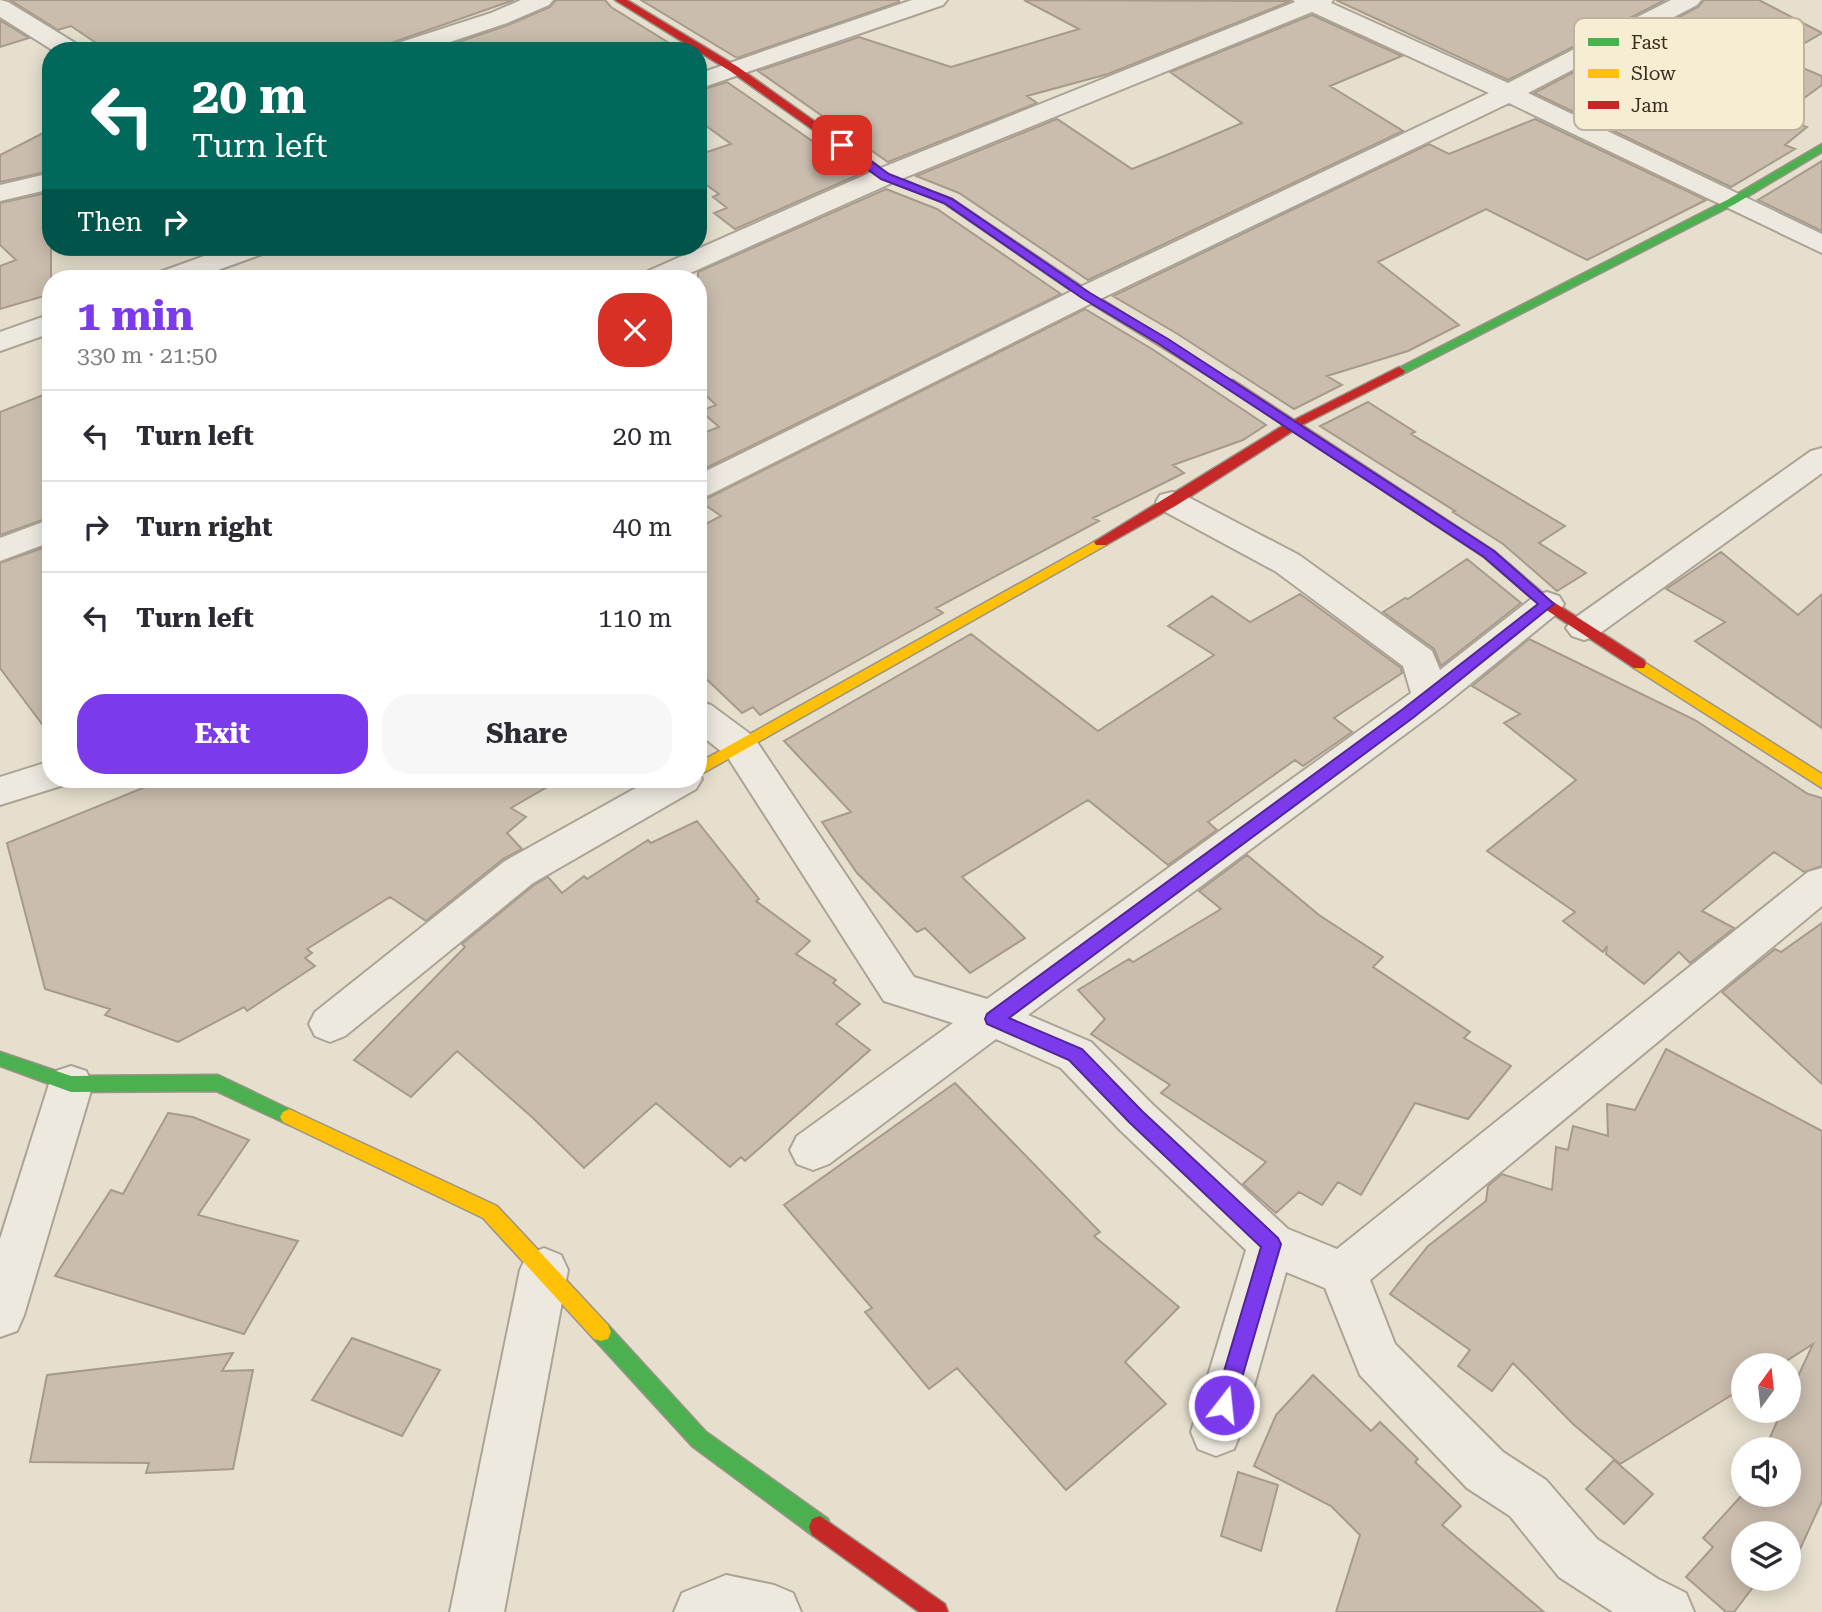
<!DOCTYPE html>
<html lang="en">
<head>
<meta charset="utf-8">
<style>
	:root { --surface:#fff; --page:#f7f7f7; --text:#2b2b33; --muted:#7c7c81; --line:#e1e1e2; --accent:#7c3aed }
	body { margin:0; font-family:"Roboto Serif",serif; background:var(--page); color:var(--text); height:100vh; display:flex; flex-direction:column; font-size:26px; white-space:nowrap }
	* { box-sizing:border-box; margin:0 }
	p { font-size:23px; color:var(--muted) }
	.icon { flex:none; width:38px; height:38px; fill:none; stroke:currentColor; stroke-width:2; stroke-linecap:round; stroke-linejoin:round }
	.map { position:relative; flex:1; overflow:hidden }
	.panel { position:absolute; left:42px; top:270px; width:665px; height:518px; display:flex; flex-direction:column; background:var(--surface); border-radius:28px; box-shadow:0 4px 18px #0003 }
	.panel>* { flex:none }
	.top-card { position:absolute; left:42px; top:42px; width:665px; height:214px; border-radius:28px; box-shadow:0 4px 18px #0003; background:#00695c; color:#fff; overflow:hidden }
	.needle { width:46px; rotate:15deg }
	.tools { position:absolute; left:1731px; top:1353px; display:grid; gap:14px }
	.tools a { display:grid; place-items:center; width:70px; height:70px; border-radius:50%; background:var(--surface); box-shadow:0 4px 18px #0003; font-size:35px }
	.pin { position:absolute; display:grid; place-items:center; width:60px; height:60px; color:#fff; margin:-30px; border-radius:14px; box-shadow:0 4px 10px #0006 }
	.me { position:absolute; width:77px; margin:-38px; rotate:16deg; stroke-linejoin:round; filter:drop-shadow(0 0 5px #0008) }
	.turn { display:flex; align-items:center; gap:24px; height:147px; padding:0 35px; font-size:32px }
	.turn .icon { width:91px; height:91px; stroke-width:2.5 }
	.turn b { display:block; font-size:49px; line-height:60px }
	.then { display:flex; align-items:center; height:66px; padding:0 35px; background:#0003; gap:14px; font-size:26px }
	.round { display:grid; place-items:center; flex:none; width:74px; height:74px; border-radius:28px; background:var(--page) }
	.head { display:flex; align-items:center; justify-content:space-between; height:119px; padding:0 35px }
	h1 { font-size:42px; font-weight:700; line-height:52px; color:var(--accent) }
	.action { display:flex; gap:14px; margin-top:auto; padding:14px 35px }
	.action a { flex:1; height:80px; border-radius:28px; background:var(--accent); color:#fff; font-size:28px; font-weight:700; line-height:80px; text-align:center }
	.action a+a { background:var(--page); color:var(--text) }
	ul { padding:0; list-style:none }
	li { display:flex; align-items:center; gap:21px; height:91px; padding:0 35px; border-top:2px solid var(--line) }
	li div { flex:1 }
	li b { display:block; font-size:26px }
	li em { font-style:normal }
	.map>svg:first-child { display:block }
</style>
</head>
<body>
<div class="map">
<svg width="1822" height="1612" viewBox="0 0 1822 1612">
	<rect width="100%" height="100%" fill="#e6dfce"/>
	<!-- building -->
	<path fill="#cabdae" stroke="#a79a8d" stroke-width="2" d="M10 0H514L388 44 384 51H108L71 26 58 30Z
		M556 0H605L611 7 682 51H432L508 25 550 7Z
		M641 0H899V2L737 58Z
		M1024 0 1291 1 1108 74 1027 96 1037 103 888 162 758 71 859 37 951 67 1079 29Z
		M1336 0H1665L1508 80Z
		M1704 0H1759L1822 33 1779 58 1822 76V85L1778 117 1807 127 1785 145 1795 149 1731 187 1534 93 1698 7Z
		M1312 15 1402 56 1330 86 1403 131 1088 280 959 193 916 176 1057 119 1132 169 1174 152 1242 123 1170 72Z
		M0 20 29 38 0 47Z
		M727 82 860 174 735 229 714 213 727 208 713 197 719 194 698 179V155L731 144 698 120V91Z
		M1535 119 1706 200 1587 260 1486 209 1378 262 1459 325 1408 351 1327 376 1342 385 1294 409 1176 333 1113 296 1429 144 1449 154Z
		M51 129V171L0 182V155Z
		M1822 161V231L1758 200Z
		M886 189 937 209 1061 294 698 472V435L719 427 701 411 716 405 698 388V272Z
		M51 192V294L0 309V266L16 260 0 245V203Z
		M1085 309 1152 349 1266 425 1243 440 1173 465 1184 473 1093 518 1099 521 936 608 943 613 760 715 753 707 742 713 698 671V528L721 516 698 500 710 497Z
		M51 392V517L0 535V412Z
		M1368 402 1415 432 1411 434 1565 526 1539 543 1586 573 1557 591 1503 544 1453 512 1455 511 1320 426Z
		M51 545V736L0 668V563Z
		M1721 552 1798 615 1822 594V728L1695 641 1725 622 1666 589Z
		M1467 559 1521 603 1441 666 1434 649 1383 612 1405 598 1408 599Z
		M1300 594 1401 668 1402 673 1334 718 1352 732 1303 766 1295 760 1208 822 1217 830 1168 865 1088 800 962 877 1025 938 970 973 925 928 917 932 857 873 822 822 851 812 784 741 971 634 1098 731 1214 655 1168 626 1212 596 1250 622Z
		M1529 639 1695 720 1808 794 1822 798V866L1804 872 1774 852 1702 911 1734 928 1690 963 1679 952 1644 984 1606 954 1607 946 1603 952 1563 921 1575 912 1487 851 1576 780 1504 723 1520 714 1472 686Z
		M165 779H561L511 808 526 817 507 833 522 849 503 859 426 921 390 897 307 949 312 953 305 958 315 966 247 1011 244 1007 178 1042 105 1015 110 1009 45 989 7 843Z
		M697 821 759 899 756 901 810 941 796 954 836 980 833 983 860 1004 836 1024 870 1050 745 1161 741 1157 730 1167 656 1103 584 1168 533 1118 457 1051 411 1097 354 1060 465 947 462 944 534 885 548 877 562 893 584 876 587 879 648 840 651 843Z
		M1247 855 1319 915 1383 957 1373 967 1470 1032 1464 1038 1511 1066 1468 1119 1415 1103 1361 1195 1338 1182 1322 1205 1299 1192 1276 1213 1243 1184 1266 1162 1161 1093 1170 1085 1091 1034 1105 1019 1078 990 1129 959 1133 962 1221 909 1199 891Z
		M1822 923V1084L1722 992 1775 949 1781 952Z
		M1666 1049 1822 1131V1501L1795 1560 1788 1553V1533H1743V1578H1760L1734 1612H1726L1686 1577 1713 1547 1703 1538 1743 1494H1788V1449H1765L1782 1410H1788V1398L1813 1344 1780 1365H1743V1388L1620 1464 1573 1424 1513 1363 1492 1391 1458 1366 1470 1350 1390 1294 1428 1246 1486 1201 1488 1186 1502 1174 1552 1190 1556 1147 1568 1150 1573 1126 1608 1136 1607 1104 1635 1110Z
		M955 1083 1100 1232 1094 1236 1179 1307 1125 1362 1166 1404 1066 1490 957 1368 929 1389 865 1312 872 1308 784 1205Z
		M168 1113 193 1117 249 1140 198 1215 298 1241 244 1334 55 1276 111 1190 123 1194Z
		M352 1338 440 1370 402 1436 312 1400Z
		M233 1353 222 1371 253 1370 233 1469 146 1473 149 1463 30 1462 47 1375Z
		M1313 1375 1371 1431 1380 1422 1418 1459 1415 1462 1461 1506 1442 1525 1544 1612H1336L1360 1535 1331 1506 1254 1466 1276 1415Z
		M1614 1460 1653 1494 1624 1524 1586 1489Z
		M1238 1472 1278 1485 1261 1551 1221 1536Z"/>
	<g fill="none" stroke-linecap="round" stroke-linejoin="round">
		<defs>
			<path id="street" d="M0 0 8 2 80 46 83 51H54L0 17Z
				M521 0H553L549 5 507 23 423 51H386L389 46 491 13Z
				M912 0H947L943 5 698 89V74Z
				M1293 0H1333L1331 3 1508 83 1671 0H1701L1697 5 1528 93 1822 234V253L1509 103 1096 301 709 495 698 498V475L1076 289 1489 93 1312 12 894 182 679 278H642L646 272 876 170 1295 2Z
				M51 173V189L0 201V185Z
				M229 247H269L265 253 196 278H156L160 272Z
				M51 314V333L0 351V332Z
				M1822 448V473L1596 636 1584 640 1572 636 1566 628 1572 620 1811 451Z
				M1172 492 1184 495 1299 555 1432 651 1440 670 1535 596 1547 592 1559 596 1564 604 1559 612 1443 706 1028 1015 1091 1042 1152 1104 1288 1229 1337 1249 1808 872 1822 868V906L1370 1280 1395 1344 1503 1452 1546 1480 1597 1539 1658 1579 1686 1593 1694 1612H1613L1559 1577 1510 1516 1467 1488 1360 1375 1325 1288 1286 1272 1241 1432 1234 1449 1216 1456 1198 1449 1191 1432 1246 1250 1120 1130 1061 1068 996 1039 829 1164 813 1170 797 1164 790 1150 797 1136 953 1023 884 1001 727 756 698 733V701L711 705 753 736 914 977 987 999 1411 693 1403 666 1275 571 1160 509 1156 502 1160 495Z
				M51 519V542L0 561V538Z
				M51 761V779H68L64 785 0 805V777Z
				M698 772 702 779 696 789 533 883 345 1036 330 1042 315 1036 309 1024 315 1012 505 861 652 779H698Z
				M71 1066 86 1071 93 1084 24 1315 17 1331 0 1337V1239L49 1084 56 1071Z
				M544 1248 561 1255 568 1270 504 1612H450L520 1270 527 1255Z
				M726 1575 774 1585 793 1593 801 1612H674L682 1593Z"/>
			<path id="fast" d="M1822 144V152L1735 204 1403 374 1399 375 1393 371 1727 200Z
				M0 1052 71 1076 218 1075 295 1112 298 1117 295 1122 289 1125 216 1091 71 1092 0 1066Z
				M601 1323 608 1325 706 1432 828 1519 831 1527 828 1535 820 1538 812 1535 692 1446 594 1339 591 1332 594 1325Z"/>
			<path id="slow" d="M936 193 952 199 1090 292 1235 383 1233 386H1225L1082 298 944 203 932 198V194Z
				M1101 538 1108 542 1106 545 698 776V763Z
				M1639 659 1822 774V788L1634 668 1632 664Z
				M289 1109 497 1206 608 1325 611 1332 608 1339 601 1341 594 1339 483 1218 283 1122 280 1117 283 1112Z"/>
			<path id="jam" d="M615 0H627L738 67 889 174 942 196 932 198 881 178 730 71Z
				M1399 367 1405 371 1403 374 1302 425 1494 551 1552 601 1644 660 1646 664 1644 668H1634L1542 607 1484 557 1293 431 1177 505 1106 545H1096L1094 542 1284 425 1225 386V380H1233L1294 420Z
				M820 1516 945 1604 948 1612H919L812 1535 809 1527 812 1519Z"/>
		</defs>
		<!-- street casing -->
		<use href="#street" stroke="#aba496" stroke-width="4"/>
		<!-- fast casing -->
		<use href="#fast" stroke="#9b9386" stroke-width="3"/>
		<!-- slow casing -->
		<use href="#slow" stroke="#9b9386" stroke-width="3"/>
		<!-- jam casing -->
		<use href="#jam" stroke="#9b9386" stroke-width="3"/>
		<!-- street -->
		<use href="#street" fill="#eee9df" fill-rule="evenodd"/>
		<!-- fast -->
		<use href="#fast" fill="#4caf50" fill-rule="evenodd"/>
		<!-- slow -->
		<use href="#slow" fill="#ffc107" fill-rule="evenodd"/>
		<!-- jam -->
		<use href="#jam" fill="#c62828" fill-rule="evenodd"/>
	</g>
	<!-- route -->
	<path fill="#7c3aed" stroke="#51269a" stroke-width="2" d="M838 143H846L889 174 952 199 1090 293 1168 339 1494 551 1554 604 1414 717 1009 1018 1082 1049 1142 1111 1278 1238 1281 1244 1234 1405 1231 1412 1224 1415 1217 1412 1214 1405 1261 1247 1129 1122 1069 1060 987 1024 985 1019 987 1014 1403 709 1538 604 1484 557 1159 344 1082 298 944 203 881 179 838 148Z"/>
	<!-- legend -->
	<rect x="1574" y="18" width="230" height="112" rx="10" fill="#f7edd3" stroke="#bfb39d" stroke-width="2"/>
	<rect x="1588" y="38" width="31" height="8" fill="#4caf50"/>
	<rect x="1588" y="69" width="31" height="9" fill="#ffc107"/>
	<rect x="1588" y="101" width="31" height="8" fill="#c62828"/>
	<g font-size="19" fill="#3b2c1e">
		<text x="1631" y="49">Fast</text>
		<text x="1631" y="80">Slow</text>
		<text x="1631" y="112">Jam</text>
	</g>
</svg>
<div class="tools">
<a><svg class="needle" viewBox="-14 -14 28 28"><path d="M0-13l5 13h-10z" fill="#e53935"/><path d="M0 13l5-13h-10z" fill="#7c7c81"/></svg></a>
<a><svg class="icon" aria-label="sound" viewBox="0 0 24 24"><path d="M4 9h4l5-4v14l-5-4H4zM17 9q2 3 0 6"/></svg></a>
<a><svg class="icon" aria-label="layers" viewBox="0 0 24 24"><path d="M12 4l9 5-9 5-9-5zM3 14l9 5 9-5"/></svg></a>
</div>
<div class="pin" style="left:842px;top:145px;background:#d93025"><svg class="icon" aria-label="arrive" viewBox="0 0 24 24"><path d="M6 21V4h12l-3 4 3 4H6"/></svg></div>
<svg class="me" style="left:1224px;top:1405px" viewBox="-20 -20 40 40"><circle r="17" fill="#7c3aed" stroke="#fff" stroke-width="3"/><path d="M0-11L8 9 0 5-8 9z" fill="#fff"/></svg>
<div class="top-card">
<div class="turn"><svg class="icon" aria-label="left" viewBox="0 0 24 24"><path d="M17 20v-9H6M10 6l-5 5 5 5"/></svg><div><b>20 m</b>Turn left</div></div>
<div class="then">Then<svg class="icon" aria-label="right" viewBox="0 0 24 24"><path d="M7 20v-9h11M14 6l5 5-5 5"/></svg></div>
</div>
<section class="panel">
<div class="head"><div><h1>1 min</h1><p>330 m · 21:50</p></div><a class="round" style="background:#d93025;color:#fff"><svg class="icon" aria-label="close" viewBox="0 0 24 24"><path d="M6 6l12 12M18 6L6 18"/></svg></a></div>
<ul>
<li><svg class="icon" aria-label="left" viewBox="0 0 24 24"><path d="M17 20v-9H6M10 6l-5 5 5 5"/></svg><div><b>Turn left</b></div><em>20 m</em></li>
<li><svg class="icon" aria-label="right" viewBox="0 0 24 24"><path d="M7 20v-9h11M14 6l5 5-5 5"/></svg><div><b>Turn right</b></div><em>40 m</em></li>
<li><svg class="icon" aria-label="left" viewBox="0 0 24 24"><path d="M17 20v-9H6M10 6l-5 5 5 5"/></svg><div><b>Turn left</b></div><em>110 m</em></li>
</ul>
<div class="action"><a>Exit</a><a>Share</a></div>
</section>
</div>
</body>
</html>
